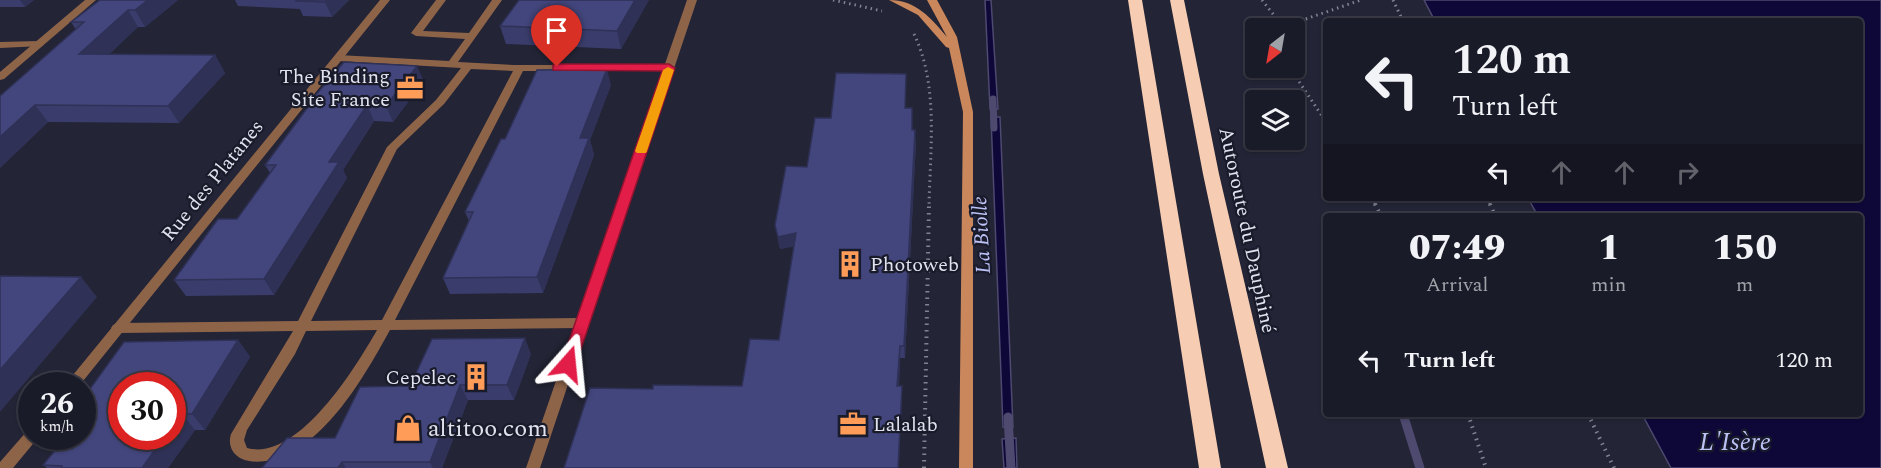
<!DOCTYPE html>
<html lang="en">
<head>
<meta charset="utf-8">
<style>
	:root { --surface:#1a1b28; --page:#272834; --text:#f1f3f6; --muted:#9fa1a8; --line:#383945 }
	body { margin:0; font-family:Spectral,serif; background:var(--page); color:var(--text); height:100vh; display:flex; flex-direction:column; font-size:22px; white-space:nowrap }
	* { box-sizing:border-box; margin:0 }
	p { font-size:20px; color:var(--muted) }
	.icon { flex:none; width:33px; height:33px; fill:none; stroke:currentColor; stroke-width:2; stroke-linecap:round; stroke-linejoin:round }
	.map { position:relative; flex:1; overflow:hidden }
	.sheet { position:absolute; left:1323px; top:213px; width:540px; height:204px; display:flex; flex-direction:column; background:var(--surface); border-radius:6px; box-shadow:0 2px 4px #0004,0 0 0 2px var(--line) }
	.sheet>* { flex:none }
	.top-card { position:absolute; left:1323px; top:18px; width:540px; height:183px; border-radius:6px; box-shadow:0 2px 4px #0004,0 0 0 2px var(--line); background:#1a1b28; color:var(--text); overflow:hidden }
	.needle { width:39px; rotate:211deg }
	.fabs { position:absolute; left:1245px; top:18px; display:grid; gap:12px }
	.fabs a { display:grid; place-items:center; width:60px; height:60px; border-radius:6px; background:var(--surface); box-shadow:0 2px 4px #0004,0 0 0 2px var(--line); font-size:30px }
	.speed { position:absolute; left:18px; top:372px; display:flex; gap:12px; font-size:30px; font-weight:700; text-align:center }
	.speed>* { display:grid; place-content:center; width:78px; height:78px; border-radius:50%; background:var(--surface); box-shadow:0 2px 4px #0004,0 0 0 2px var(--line); line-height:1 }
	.speed small { font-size:15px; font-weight:400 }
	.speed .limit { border:9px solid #d22; background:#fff; color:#111 }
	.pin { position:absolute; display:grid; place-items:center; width:51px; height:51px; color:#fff; margin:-62px -26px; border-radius:50% 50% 50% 0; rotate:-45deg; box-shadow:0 0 6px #0007 }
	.pin .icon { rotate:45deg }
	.me { position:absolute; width:66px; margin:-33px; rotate:18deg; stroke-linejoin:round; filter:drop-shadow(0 0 4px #0008) }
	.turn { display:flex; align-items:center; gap:21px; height:126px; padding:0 30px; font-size:27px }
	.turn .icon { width:78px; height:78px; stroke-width:2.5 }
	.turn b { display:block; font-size:42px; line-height:51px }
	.lanes { display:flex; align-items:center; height:57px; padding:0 30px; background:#0003; justify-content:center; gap:30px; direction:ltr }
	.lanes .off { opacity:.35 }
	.eta { display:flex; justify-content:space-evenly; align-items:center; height:102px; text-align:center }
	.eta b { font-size:36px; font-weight:800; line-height:42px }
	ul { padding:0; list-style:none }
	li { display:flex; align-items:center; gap:18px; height:90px; padding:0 30px }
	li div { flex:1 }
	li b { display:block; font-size:22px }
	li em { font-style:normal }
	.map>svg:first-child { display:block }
</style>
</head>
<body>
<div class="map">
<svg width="1881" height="468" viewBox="0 0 1881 468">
	<rect width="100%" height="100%" fill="#232435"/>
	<!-- water -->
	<path fill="#0e0839" stroke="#4d496f" stroke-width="1.5" d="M985 0H991L998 109H990Z
		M1424 0H1881V468H1671L1642 414H1860V216H1538L1528 198H1860V21H1435Z
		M991 117H1000L1013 427H1003Z
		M1016 438 1017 468H1004L1002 439Z"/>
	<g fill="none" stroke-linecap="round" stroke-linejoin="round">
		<!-- stream-far1 -->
		<path stroke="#4d496f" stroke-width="7" d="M993 99 994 128"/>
		<!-- stream -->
		<path stroke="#4d496f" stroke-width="9" d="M1403 414 1420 468
			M1008 417 1011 468"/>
		<!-- path-far1 -->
		<path stroke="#828391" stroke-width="3" stroke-dasharray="1.5 4" stroke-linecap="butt" d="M833 0 882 11
			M1262 0 1284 28
			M1393 0 1403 21
			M1293 28 1297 22 1361 0
			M914 34C939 86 930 150 929 206
			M1290 68 1326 122
			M1372 198 1376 206
			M1487 198 1491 206"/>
		<!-- path -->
		<path stroke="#828391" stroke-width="4" stroke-dasharray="1.5 5" stroke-linecap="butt" d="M1375 204 1381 216
			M1490 204 1495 216
			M1468 414 1486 468
			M1588 414 1614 468
			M924 468 929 204"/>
		<!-- lane -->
		<path fill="#8e6449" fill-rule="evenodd" d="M436 0H446L423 31 469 33 492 0H502L458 62 514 65H669L674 68 669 71H523L395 320 582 318 587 320 589 323 587 326 582 328 390 330C365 375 326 446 271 460 261 462 250 463 240 458 231 453 228 443 231 434L293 331 118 333 113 331 111 328 113 325 118 323 298 321 387 147 436 100 461 68 338 61 333 58 338 55 449 61 465 39 416 36 411 33ZM471 69 513 71 382 320 311 321 397 149 444 104ZM377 330C356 367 298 462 247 448L244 440 247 430 295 354 306 331Z
			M39 41 44 44 42 46 0 48V42Z"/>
		<!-- street -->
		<path fill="#8e6449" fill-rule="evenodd" d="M85 0H96L4 79 0 80V72Z
			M380 0H390L79 386H64Z
			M687 0H697L540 468H526Z
			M32 429V436H38L37 439 13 468H0V462L27 431Z"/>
		<!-- secondary -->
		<path fill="#ca875b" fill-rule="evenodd" d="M889 0C916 0 931 18 947 37L927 0H937L957 37 973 112V468H959L963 112 949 48 946 47 918 15Z"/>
		<!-- highway -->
		<path fill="#f6ccb2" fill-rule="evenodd" d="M1128 0H1142L1221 468H1199Z
			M1170 0H1184L1219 174 1288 468H1266L1203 174Z"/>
	</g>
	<!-- wall -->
	<path fill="#3a3c6b" d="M0 0H34L25 7H0Z
		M178 0 145 27H138L109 54 215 55 225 73 179 123 48 122 0 168 76 30 71 22Z
		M235 0H349L332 17 303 16 300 9 238 6Z
		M649 0 621 49 506 44 500 26Z
		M424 81 393 122 374 121 343 170 347 178 274 295 186 296 174 280 237 219 270 173 265 165 310 104 309 103Z
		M611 85 590 140 594 155 543 293 450 294 443 278 469 221 465 212 505 139Z
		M906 108 916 142 905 358H900L899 386H902V398L653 389 742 386 779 340 794 246 780 249 775 225 807 167 831 118Z
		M238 340 250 357 205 430H195L168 468H47L43 465Z
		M531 354 514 400H468L442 468H262L335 438Z"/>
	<!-- shaded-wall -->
	<path fill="#2f3157" d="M20 0H34L25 7Z
		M148 0H178L145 27 135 10Z
		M327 0H349L332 17 325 2Z
		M635 0H649L621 49 617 31Z
		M128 10 138 27 91 72 79 54Z
		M215 55 225 73 179 123 168 106Z
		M417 66 424 81 393 122 386 106Z
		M607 69 611 85 590 140 594 155 543 293 537 277 580 138Z
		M35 105 48 122 0 168V137Z
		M367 105 374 121 343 170 347 178 274 295 264 279 329 162Z
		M915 130 916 142 905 358 904 346Z
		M796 233 798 246 780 249 778 237Z
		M81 277 97 297 0 412V370Z
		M525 338 531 354 514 400 507 385Z
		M238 340 250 357 205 430 192 414Z
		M900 346V358L898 398 897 386Z
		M460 385 468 400 442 468H433L430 462Z
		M902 386V398L899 468H898Z
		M182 414 195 430 168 468H142L165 436H172V427Z
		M342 462 346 468H338Z"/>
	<!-- building -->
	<path fill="#43467c" stroke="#2f3157" stroke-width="1.5" d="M100 0H148L135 10H128L79 54 215 55 168 106 35 105 0 137V96L84 22H71Z
		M297 0H327L325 2 296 1Z
		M519 0H635L617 31 500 26Z
		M344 62 417 66 386 106 367 105 329 162H339L264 279 174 280 218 219H237L276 165H265L311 103H309Z
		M607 69 580 138H589L537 277 443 278 473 212H465L501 139H505L537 70Z
		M836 73 906 74 905 108H912V130H915L904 346H900L897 386H902L898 468H564L590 388 653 389V385L742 386 750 339 779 340 796 233 778 237 775 225 786 166 807 167 815 118H831Z
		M0 276 81 277 0 370Z
		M525 338 507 385H460L430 462H342L338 468H262L287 438H335L360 387 410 386 432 339Z
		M238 340 192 414H182L172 427V386H122V436H165L142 468H61L62 466 43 465 67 436H82V400L124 342Z"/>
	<!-- route -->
	<path fill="#e11d48" stroke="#92132f" stroke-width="1.5" d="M557 64H669L675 68 576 364 574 368H563L561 364 662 71 553 70V65Z"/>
	<!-- slow -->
	<path fill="#f59e0b" d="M668 67 674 70 647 151 646 153H637L635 151 663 70Z"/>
	<!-- icons -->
	<defs>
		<symbol id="office-bare" viewBox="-9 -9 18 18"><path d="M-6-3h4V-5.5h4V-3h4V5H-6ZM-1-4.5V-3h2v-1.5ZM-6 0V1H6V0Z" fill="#fe9c58" stroke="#191b2b" stroke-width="2.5" paint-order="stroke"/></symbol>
		<symbol id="building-bare" viewBox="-9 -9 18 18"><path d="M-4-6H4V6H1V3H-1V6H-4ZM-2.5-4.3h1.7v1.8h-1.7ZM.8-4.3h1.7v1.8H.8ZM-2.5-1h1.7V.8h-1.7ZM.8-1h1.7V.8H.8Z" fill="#fe9c58" stroke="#191b2b" stroke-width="2.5" paint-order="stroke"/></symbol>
		<symbol id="shop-bare" viewBox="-9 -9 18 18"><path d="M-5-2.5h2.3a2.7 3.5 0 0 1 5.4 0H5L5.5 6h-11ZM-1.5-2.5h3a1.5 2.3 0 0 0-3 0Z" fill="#fe9c58" stroke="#191b2b" stroke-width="2.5" paint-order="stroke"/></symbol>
	</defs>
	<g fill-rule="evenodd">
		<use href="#office-bare" x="391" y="69" width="38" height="38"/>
		<use href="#building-bare" x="831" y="245" width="38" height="38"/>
		<use href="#building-bare" x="457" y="358" width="38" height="38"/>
		<use href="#office-bare" x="834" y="405" width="38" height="38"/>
		<use href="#shop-bare" x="389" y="409" width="38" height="38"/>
	</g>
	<g text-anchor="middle" stroke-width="4.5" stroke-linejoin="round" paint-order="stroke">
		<!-- poi labels -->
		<g font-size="20" fill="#e1e2ee" stroke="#191b2b" text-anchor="end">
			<text x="390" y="83">The Binding<tspan x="390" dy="23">Site France</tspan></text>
			<text x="870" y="271" text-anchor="start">Photoweb</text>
			<text x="456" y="384">Cepelec</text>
			<text x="873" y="431" text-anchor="start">Lalalab</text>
		</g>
		<!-- street labels -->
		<g font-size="20" fill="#e1e2ee" stroke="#191b2b">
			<text transform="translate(212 180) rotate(-51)" y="7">Rue des Platanes</text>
			<text transform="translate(1248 230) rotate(78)" y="7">Autoroute du Dauphiné</text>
		</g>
		<!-- water labels -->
		<g font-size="21" font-style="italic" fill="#bcc2f5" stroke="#191b2b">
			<text transform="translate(981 235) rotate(-93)" y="7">La Biolle</text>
		</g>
		<!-- near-poi labels -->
		<g font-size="24" fill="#e1e2ee" stroke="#191b2b" text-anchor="start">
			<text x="428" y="436">altitoo.com</text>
		</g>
		<!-- near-water labels -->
		<g font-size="26" font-style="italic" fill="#bcc2f5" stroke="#191b2b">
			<text x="1735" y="450">L'Isère</text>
		</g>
	</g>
</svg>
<div class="fabs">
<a><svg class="needle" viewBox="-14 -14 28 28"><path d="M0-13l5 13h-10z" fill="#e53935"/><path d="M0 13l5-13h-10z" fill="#9fa1a8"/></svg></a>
<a><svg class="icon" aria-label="layers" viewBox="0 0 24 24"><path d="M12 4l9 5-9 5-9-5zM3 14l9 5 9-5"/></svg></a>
</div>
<div class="speed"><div>26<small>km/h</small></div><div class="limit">30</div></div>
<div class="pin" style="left:557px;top:67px;background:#d93025"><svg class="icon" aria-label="arrive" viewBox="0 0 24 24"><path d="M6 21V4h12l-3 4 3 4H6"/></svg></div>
<svg class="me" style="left:568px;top:364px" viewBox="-20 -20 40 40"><path d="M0-17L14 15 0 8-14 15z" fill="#e11d48" stroke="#fff" stroke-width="4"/></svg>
<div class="top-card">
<div class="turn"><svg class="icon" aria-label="left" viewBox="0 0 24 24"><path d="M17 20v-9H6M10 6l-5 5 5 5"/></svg><div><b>120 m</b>Turn left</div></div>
<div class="lanes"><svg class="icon" aria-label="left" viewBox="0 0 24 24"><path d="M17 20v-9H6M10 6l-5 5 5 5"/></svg><svg class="icon off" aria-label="ahead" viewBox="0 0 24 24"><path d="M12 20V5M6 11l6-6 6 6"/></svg><svg class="icon off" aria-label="ahead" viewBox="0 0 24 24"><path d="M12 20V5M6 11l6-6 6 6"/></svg><svg class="icon off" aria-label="right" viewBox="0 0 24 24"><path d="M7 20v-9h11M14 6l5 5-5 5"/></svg></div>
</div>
<section class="sheet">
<div class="eta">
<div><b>07:49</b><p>Arrival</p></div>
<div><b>1</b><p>min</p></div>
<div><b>150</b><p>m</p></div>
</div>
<ul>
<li><svg class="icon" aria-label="left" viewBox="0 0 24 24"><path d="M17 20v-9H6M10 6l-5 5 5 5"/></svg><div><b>Turn left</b></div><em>120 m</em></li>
</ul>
</section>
</div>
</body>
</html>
